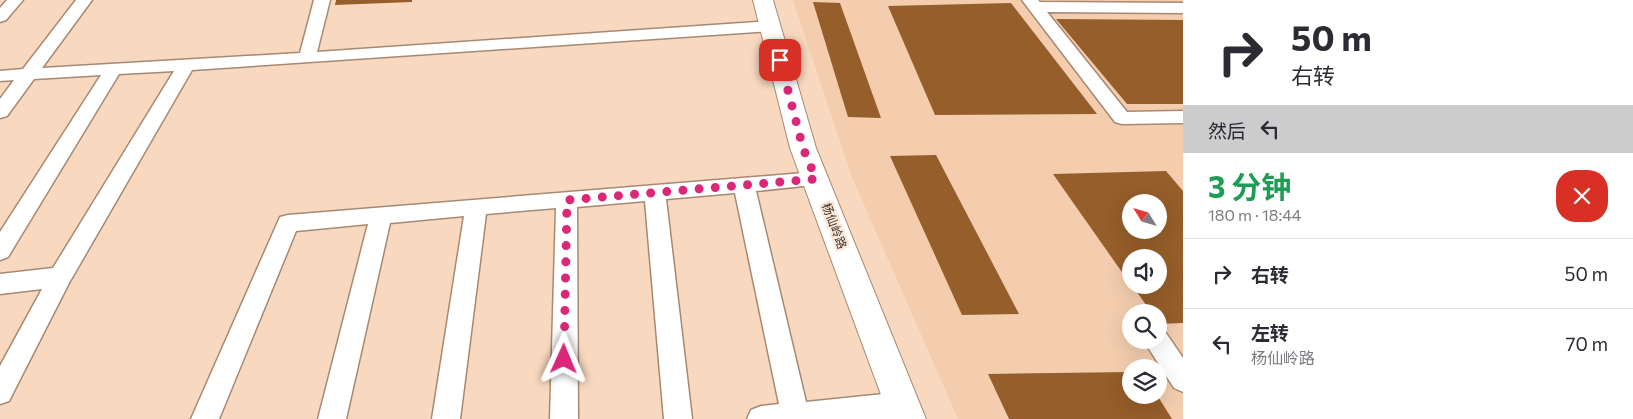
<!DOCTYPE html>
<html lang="zh">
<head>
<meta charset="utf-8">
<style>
	:root { --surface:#fff; --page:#f2f2f3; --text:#2b2b33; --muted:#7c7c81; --line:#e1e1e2 }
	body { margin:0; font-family:Commissioner,"Noto Sans SC",sans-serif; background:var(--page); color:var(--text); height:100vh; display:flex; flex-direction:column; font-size:19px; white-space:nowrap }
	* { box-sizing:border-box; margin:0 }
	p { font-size:16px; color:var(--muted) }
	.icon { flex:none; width:28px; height:28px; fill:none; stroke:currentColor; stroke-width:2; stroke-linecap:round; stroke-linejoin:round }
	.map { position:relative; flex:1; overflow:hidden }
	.panel { display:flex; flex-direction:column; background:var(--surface); width:450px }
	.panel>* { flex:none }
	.top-card { background:#fff; color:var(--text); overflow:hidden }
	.needle { width:32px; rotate:307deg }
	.buttons { position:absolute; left:1122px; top:194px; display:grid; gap:10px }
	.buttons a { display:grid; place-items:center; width:45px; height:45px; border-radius:50%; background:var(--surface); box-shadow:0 5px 20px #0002; font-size:25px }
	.pin { position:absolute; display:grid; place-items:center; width:42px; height:42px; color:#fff; margin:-21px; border-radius:10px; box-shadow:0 2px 8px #0006 }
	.me { position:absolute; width:55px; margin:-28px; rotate:1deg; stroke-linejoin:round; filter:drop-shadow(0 0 4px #0008) }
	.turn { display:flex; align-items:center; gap:18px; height:105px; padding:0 25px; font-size:22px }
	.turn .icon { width:65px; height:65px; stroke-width:2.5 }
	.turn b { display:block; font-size:35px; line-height:42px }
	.then { display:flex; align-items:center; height:48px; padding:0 25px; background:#0003; gap:10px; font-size:19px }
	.round { display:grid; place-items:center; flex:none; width:52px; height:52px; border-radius:20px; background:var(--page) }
	.overview { display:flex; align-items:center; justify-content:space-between; height:85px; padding:0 25px }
	h1 { font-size:30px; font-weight:700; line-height:38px; color:#1e9e55 }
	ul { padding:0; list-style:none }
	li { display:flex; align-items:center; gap:15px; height:70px; padding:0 25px; border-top:1px solid var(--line) }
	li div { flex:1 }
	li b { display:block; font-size:19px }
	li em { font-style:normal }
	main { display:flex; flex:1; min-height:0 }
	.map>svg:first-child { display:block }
</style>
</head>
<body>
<main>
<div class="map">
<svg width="1183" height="419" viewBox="0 0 1183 419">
	<rect width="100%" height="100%" fill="#f8d8bf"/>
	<!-- built -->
	<path fill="#f3cdae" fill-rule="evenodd" d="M793 0H1183V419H958L851 175ZM1131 202H1159V230H1131ZM1131 258H1159V285H1131ZM1131 312H1159V340H1131ZM1131 368H1159V395H1131Z"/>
	<!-- building -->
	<path fill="#955e2a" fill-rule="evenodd" d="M336 0H412V2L335 5Z
		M813 2 840 3 881 118 848 117Z
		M1011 3 1097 114 935 115 888 6Z
		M1056 19 1183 20V104H1127Z
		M936 155 1019 314 962 315 890 156Z
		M1166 171 1183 191V323L1159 324V312H1151L1132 285H1159V258H1131V285L1053 174ZM1131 202H1159V230H1131Z
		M1131 372V395H1157L1172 419H1009L988 374Z"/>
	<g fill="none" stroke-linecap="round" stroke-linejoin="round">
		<defs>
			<path id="street" d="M7 0H23L6 20 0 22V8Z
				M76 0H92L42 68 300 53 314 0H330L317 52 770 21 776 23 778 26 776 29 770 31 192 70 69 283 9 401 0 404V366L42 289 0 294V274L53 268 174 71 119 74 8 257 0 260V232L101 75 34 79 7 116 0 118V99L14 80 0 81V71L23 69Z
				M1022 0H1038L1040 2 1183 3V13L1047 12 1127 112 1183 111V123L1122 124 1115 122Z
				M816 172 823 174 826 179 823 184 756 191 806 402 903 392 913 396 916 405 913 414 903 418 890 419H747L751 410 761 406 779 404 735 193 666 199 692 419H664L645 201 577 207 578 419H550L556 208 486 214 460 419H432L464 216 390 223 346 419H318L368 224 296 231 219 419H191L280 217 288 215Z
				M1159 331 1166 333 1183 358V392L1174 388 1144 341 1159 340Z"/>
			<path id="secondary" d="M753 0H773L816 148 926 419H890L790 148Z"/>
		</defs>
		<!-- street casing -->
		<use href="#street" stroke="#a78972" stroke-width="3"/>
		<!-- secondary casing -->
		<use href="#secondary" stroke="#a78972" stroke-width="2"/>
		<!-- street -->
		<use href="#street" fill="#fff" fill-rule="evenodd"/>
		<!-- secondary -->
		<use href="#secondary" fill="#fff" fill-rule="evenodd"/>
	</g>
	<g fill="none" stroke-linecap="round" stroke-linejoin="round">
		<!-- route -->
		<path stroke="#db2777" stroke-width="9" stroke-dasharray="0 16.2" d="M564 359 567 200 816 179 803 148 780 60"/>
	</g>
	<g text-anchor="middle" stroke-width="5" stroke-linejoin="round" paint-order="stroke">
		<!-- street labels -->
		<g font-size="12" fill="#3f3329" stroke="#fbe8d9">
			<text transform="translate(834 226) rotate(69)" y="4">杨仙岭路</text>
		</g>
	</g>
</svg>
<div class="buttons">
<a><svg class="needle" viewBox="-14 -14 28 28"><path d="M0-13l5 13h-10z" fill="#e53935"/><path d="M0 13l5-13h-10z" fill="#7c7c81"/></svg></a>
<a><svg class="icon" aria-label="sound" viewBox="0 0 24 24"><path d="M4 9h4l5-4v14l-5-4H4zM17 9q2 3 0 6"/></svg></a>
<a><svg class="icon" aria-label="search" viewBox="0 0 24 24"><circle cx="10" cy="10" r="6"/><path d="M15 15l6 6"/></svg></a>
<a><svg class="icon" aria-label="layers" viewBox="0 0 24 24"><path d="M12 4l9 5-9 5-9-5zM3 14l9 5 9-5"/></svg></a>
</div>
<div class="pin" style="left:780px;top:60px;background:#d93025"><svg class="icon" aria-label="arrive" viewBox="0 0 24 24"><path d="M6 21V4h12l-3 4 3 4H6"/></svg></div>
<svg class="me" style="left:564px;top:359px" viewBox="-20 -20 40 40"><path d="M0-17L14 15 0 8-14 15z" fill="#db2777" stroke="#fff" stroke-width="4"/></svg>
</div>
<section class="panel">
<div class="top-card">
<div class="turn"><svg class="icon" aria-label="right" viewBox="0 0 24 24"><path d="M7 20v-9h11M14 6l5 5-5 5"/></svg><div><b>50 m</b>右转</div></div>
<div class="then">然后<svg class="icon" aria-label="left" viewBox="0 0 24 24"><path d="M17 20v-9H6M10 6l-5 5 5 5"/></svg></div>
</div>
<div class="overview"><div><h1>3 分钟</h1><p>180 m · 18:44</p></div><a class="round" style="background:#d93025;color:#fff"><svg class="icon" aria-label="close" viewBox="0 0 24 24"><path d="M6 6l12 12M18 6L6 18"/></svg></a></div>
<ul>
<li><svg class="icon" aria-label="right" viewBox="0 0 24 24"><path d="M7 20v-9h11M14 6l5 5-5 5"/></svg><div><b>右转</b></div><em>50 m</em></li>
<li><svg class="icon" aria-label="left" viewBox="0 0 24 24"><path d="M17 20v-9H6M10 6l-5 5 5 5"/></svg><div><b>左转</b><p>杨仙岭路</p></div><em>70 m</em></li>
</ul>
</section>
</main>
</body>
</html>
